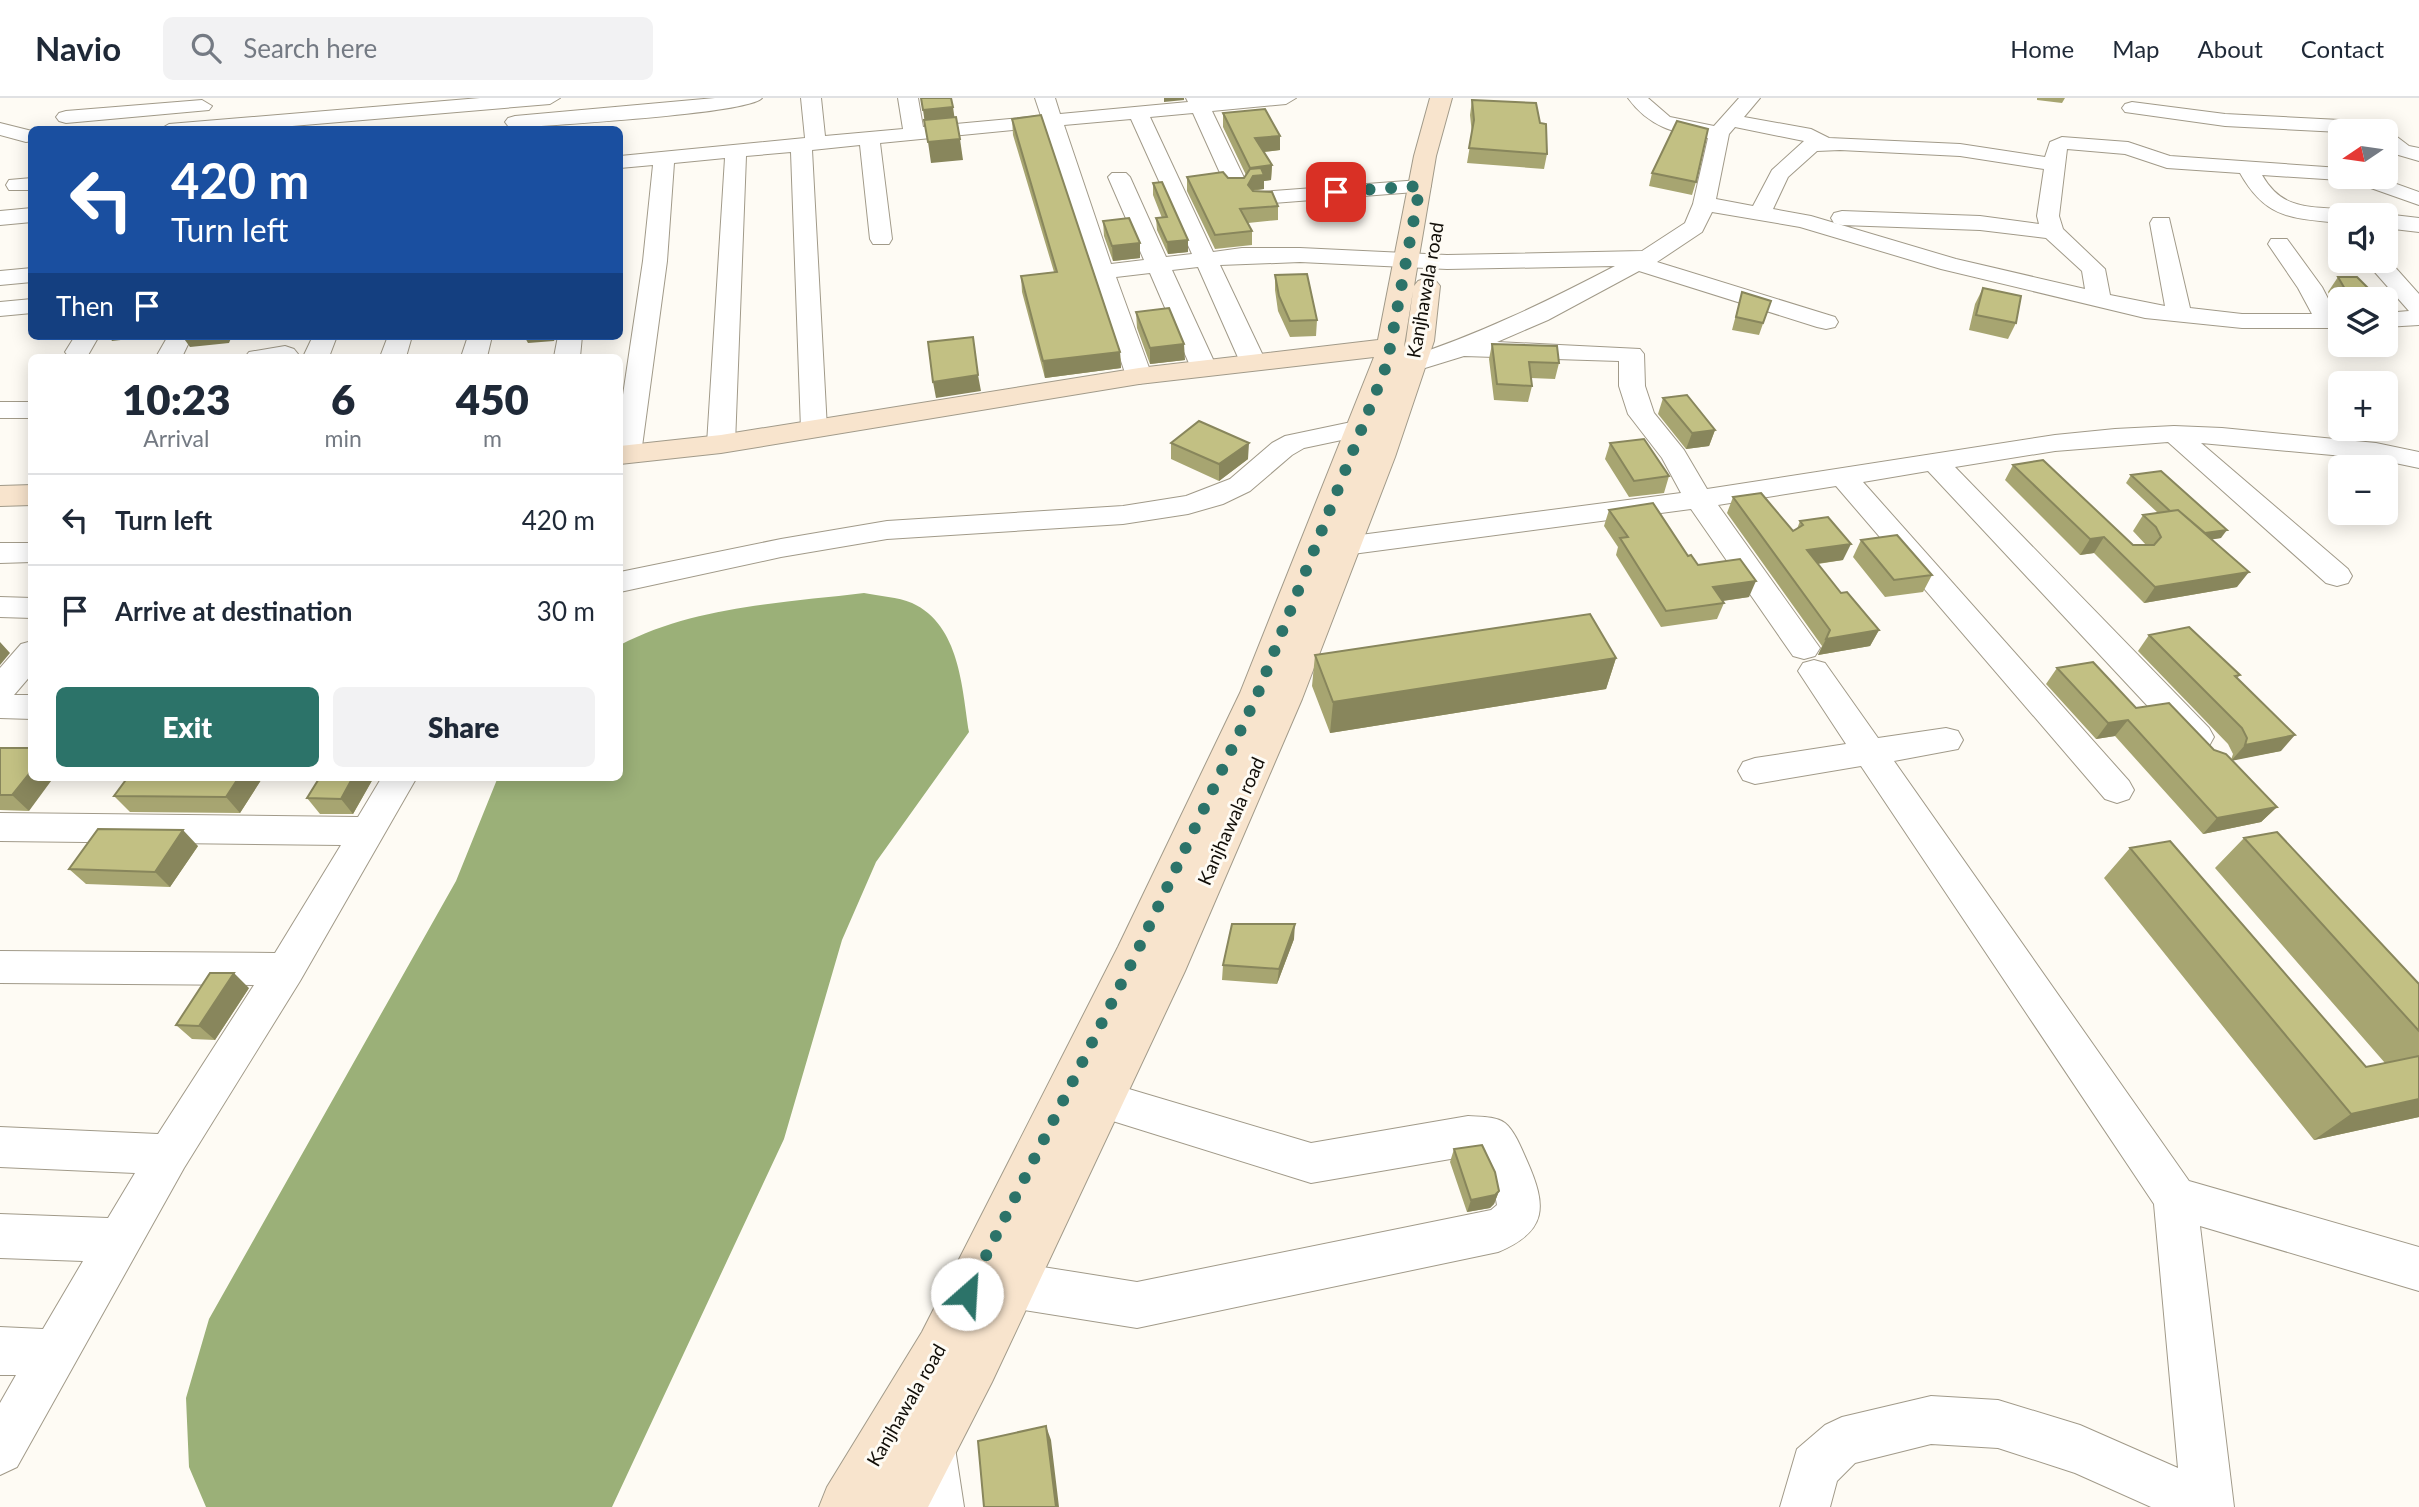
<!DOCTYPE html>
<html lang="en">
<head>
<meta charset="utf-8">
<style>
	:root { --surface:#fff; --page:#f2f2f3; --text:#1f2937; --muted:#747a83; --line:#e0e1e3; --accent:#2c7369 }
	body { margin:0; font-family:Lato,sans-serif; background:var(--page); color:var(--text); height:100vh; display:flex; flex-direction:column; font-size:26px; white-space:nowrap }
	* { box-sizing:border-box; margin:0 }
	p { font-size:23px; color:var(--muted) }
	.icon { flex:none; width:38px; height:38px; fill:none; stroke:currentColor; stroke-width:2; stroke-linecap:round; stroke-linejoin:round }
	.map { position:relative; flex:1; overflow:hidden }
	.side { position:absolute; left:28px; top:256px; width:595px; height:427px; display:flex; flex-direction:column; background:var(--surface); border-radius:10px; box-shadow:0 4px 18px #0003 }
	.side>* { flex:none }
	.guide { position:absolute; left:28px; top:28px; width:595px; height:214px; border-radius:10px; box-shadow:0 4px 18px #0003; background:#1a4fa0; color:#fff; overflow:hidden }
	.needle { width:46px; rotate:257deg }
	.controls { position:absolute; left:2328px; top:21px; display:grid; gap:14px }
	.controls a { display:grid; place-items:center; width:70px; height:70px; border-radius:10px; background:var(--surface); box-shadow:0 4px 18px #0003; font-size:35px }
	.pin { position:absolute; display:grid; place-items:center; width:60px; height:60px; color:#fff; margin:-30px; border-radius:14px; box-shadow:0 4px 10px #0006 }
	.me { position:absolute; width:77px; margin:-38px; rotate:26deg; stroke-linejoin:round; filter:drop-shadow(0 0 5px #0008) }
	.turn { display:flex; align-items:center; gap:24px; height:147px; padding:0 28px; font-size:32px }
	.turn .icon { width:91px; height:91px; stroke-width:2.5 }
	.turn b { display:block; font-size:49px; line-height:60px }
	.then { display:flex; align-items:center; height:66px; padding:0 28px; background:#0003; gap:14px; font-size:26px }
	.eta { display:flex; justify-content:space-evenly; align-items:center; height:119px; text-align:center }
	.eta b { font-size:42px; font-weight:800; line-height:49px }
	.cta { display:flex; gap:14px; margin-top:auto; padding:14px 28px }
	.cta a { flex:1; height:80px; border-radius:10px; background:var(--accent); color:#fff; font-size:28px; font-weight:800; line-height:80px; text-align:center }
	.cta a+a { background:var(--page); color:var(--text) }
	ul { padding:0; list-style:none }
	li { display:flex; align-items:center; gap:21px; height:91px; padding:0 28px; border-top:2px solid var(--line) }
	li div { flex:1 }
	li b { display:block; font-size:26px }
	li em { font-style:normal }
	header { display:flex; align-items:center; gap:42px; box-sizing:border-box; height:98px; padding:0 35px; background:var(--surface); border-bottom:2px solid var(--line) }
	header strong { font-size:33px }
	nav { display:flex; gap:38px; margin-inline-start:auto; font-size:24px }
	.search { width:490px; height:63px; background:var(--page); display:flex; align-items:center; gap:18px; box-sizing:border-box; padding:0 24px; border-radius:10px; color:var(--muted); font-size:26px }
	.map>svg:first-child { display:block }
</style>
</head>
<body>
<header>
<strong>Navio</strong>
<div class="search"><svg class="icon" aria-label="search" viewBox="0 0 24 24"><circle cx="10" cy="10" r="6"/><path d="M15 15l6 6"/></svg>Search here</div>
<nav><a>Home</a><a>Map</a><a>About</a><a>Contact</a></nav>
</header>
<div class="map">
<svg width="2419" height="1409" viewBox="0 0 2419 1409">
	<rect width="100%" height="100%" fill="#fefbf4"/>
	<!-- water -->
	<path fill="#9bb078" d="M864 495C879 498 898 499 912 505 960 527 962 590 969 634L876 764 842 842 784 1041 612 1409H206L189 1369 186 1300 209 1221 456 783 498 679H620V547C694 508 782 505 864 495Z"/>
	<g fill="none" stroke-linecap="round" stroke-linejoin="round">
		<defs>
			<path id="street" d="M480 0H560L550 6 246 32H159L169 26Z
				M715 0H762C749 16 548 27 515 30L508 28 505 24 508 20 515 18Z
				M801 0H821L825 38 903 31 898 0H918L923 29 1041 18 1035 0H1055L1060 16 1188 4 1186 0H1296L1286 6 1212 13 1247 86 1244 91H1228L1225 86 1193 15 1150 19 1213 154 1242 150H1300L1447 157 1642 153 1685 125 1693 106 1708 40C1674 35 1649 29 1628 0H1648L1670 19 1714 28 1739 0H1760L1744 19 1811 31 1829 40 1960 46 2045 59 2050 44 2062 39 2128 44 2170 58 2340 70V79H2377L2419 94V107L2351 83 2348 80 2340 82 2262 77C2281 110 2305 109 2340 111L2348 113 2350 117H2340V125C2291 120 2266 121 2240 75L2167 70 2125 56 2067 51 2059 118 2063 131 2105 171 2110 197 2165 208 2150 125 2153 120H2169L2190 210 2242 216H2312L2298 190 2268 146 2271 141H2287L2322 189 2336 216H2340V230H2242L2145 220 1941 171 1800 129 1712 114 1702 134 1657 164 1835 219 1838 224 1835 229 1826 231 1817 229 1639 173 1548 222 1497 244 1640 251 1644 256 1645 288 1654 315 1684 352 1707 391 2055 337 2115 331 2174 328 2222 330 2376 345 2419 354V370L2376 361 2201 345 2348 471 2352 478 2348 485 2337 488 2326 485 2168 344 2055 353 1955 369 2209 630 2214 639 2209 648 2197 651 2185 648 1928 373 1863 384 2129 683 2134 692 2129 701 2117 705 2105 701 1836 388 1718 407 1820 550 1815 558 1804 561 1793 558 1691 411 1345 457 1315 458 1305 456 1300 449 1305 442 1345 439 1681 395 1662 360 1628 316 1619 288V263L1464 258 1412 274 1403 271 1399 266 1403 261C1478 237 1546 204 1615 168L1447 171 1300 164 1220 167 1266 264 1262 269 1253 272 1244 269 1240 264 1198 169 1172 172 1217 270 1213 275 1204 278 1195 275 1191 270 1150 175 1116 179 1152 278 1148 283 1139 286 1130 283 1126 278 1044 29 880 45 892 141 889 146H873L870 141 860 47 812 52 827 331 823 337 814 339 805 337 801 331 791 54 746 58 735 346 731 352 721 354 711 352 707 346 725 60 674 65 667 163 641 356 637 362H620V317L643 163 653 67 620 70V58L805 40ZM1131 21 1192 156 1166 159 1130 79 1126 75H1112L1108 79 1144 162 1111 166 1064 27ZM1735 29 1804 43 1772 72 1753 108 1716 101 1729 36ZM1840 52 1960 58 2044 71 2037 118 2039 126 1980 118 1842 113 1834 115 1831 120 1834 125 1842 127 1980 132 2046 140 2082 173 2085 191 1956 161 1811 118 1773 111 1788 79 1817 53Z
				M202 2 212 8 209 12 66 25 59 23 56 19 59 15 66 13Z
				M2132 4 2225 16 2360 23 2384 29 2409 48 2419 50V63L2395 56 2385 49V33L2340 34 2225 28 2125 14 2122 10 2125 6Z
				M0 25 32 33V43L26 44 0 37Z
				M32 80V92H9L6 87 9 82Z
				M1420 82 1428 83 1431 88 1428 93 1261 106 1253 105 1250 100 1253 95 1261 94Z
				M32 110V124L0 127V113Z
				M2385 116 2419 120V134L2385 130V117H2381Z
				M2385 158 2419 196V227L2385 229V215L2409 213 2365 163H2385Z
				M32 170V184L0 187V173Z
				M32 201V215L0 218V204Z
				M75 238H99L87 259H69L65 254Z
				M168 238H192L182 259H156Z
				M313 238H337L329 259H303Z
				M388 238H412L406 259H380Z
				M468 238H492L487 259H461Z
				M558 238H582L580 259H554Z
				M285 248 294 251 298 256 295 259H245L249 254Z
				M0 304H32V320H0Z
				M1361 322 1370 324 1374 330 1370 336 1304 350 1292 357 1250 393 1223 406 1188 416 1123 426 887 441 781 459 620 494V474L781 441 887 423 1123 408 1186 398 1230 381 1272 345 1285 338Z
				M0 445H32V464L0 465Z
				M0 499 32 500V520L0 519Z
				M32 543V576L14 597H32V621L0 620V570L21 546Z
				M1814 562 1825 565 1878 640 1946 630 1958 633 1963 642 1958 651 1894 663 2189 1083 2419 1149V1193L2200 1128 2234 1409H2151L2075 1375 1998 1350 1931 1346 1855 1365 1837 1383 1830 1409H1780L1797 1351 1825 1327 1842 1319 1931 1298 1998 1302 2080 1327 2178 1370 2154 1106 1861 668 1755 686 1743 682 1738 673 1743 664 1755 660 1846 646 1798 573 1803 565Z
				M382 679H417L300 883 184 1070 17 1369 0 1377V1305L16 1277H0V1229L43 1231 83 1163 0 1160V1116L108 1120 135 1075 0 1069V1029L158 1036 254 887 0 885V853L275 855 341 747 0 743V715L358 719Z
				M1102 983 1311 1045 1468 1018C1480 1019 1495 1018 1505 1025 1515 1033 1522 1052 1527 1063 1547 1108 1548 1133 1498 1154L1137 1230 1012 1210 996 1203 989 1187 996 1171 1012 1164 1137 1184 1491 1112 1497 1107 1493 1086 1479 1058H1468L1311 1085 1087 1015 1081 1002 1087 989Z
				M930 1325 947 1333 955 1350 964 1409H914L905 1350 913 1333Z"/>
			<path id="secondary" d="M1430 0H1452L1436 58 1414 188 1418 183 1427 180 1436 183 1440 188 1434 243 1395 359 1302 601 1185 873 992 1284 928 1409H819L827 1389 922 1234 1118 849 1240 595 1374 259 1139 286 721 355 620 366V348L721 337 1139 270 1378 242 1414 58ZM1413 193 1406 243 1404 249V248Z
				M32 387V407L0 408V388Z"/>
		</defs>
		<!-- street casing -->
		<use href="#street" stroke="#a19a89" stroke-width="2"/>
		<!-- secondary casing -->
		<use href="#secondary" stroke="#a19a89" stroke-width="2"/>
		<!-- street -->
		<use href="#street" fill="#fff" fill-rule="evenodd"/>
		<!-- secondary -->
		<use href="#secondary" fill="#f8e4cd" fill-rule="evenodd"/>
	</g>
	<!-- wall -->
	<path fill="#a7a571" d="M2037 0H2065L2062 5 2037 2Z
		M1472 2 1540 25 1547 56 1544 71 1467 65 1472 36 1470 17Z
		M1223 15 1280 52 1263 54 1272 67 1271 82 1264 83V91L1252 93 1278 108V122L1248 125 1252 133V147L1215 151 1187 93V79L1244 80 1246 77 1223 29Z
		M1012 21 1120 254 1121 270 1045 280 1022 194 1021 178 1054 174 1013 37Z
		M1652 75 1696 84 1692 97 1649 88Z
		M1153 85 1188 154 1168 156 1157 132 1156 120H1162L1153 97Z
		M1103 123 1140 160 1113 163 1104 138Z
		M1275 177 1317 222 1316 238 1290 239 1278 213 1275 192Z
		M2338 179 2379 201H2340V214L2338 213 2328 194Z
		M1983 190 2016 225 2008 241 1969 232 1975 206Z
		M1742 194 1771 203 1759 237 1732 232Z
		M1136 214 1185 262 1150 266 1137 230Z
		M1492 246 1559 265 1555 281 1531 280 1532 288 1528 304 1494 302 1489 261Z
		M1663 300 1715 332 1709 348 1686 351 1658 316Z
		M1171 345 1248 361 1219 383 1171 361Z
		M1610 345 1669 378 1664 395 1629 399 1605 361Z
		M2013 367 2133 447H2146L2133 433 2143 417 2158 415 2126 385 2131 377 2221 440 2212 441 2237 489 2144 505 2094 455 2080 457 2005 382Z
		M1733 399 1793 433 1797 431 1800 423 1843 462 1818 466 1841 495 1879 532 1870 548 1818 557 1822 548 1727 415Z
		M1609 412 1688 458 1698 467 1749 499 1723 503 1724 505 1717 521 1661 529 1616 457 1618 449 1604 428Z
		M1861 442 1932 477 1923 494 1885 499 1853 459Z
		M2149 537 2240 577 2237 580 2281 653 2232 662 2277 709 2261 724 2203 736 2115 638 2096 641 2046 586 2057 570 2231 662 2233 656 2228 646 2138 553Z
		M1315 557 1616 560 1606 591 1330 635 1312 588Z
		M0 650 29 713 0 712Z
		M128 679H263L240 715 130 714 114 698Z
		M374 679 353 716H320L307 700Z
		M2244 740 2419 886V1019L2314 1042 2104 780 2130 750 2366 969 2385 965 2215 770Z
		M198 748 170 789 86 786 69 771Z
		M1294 841 1277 886 1222 882 1223 867Z
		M249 890 215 942 192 941 176 927Z
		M1454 1051 1499 1093 1494 1106 1490 1110 1467 1114 1450 1064Z"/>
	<!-- shaded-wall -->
	<path fill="#88865c" d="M1164 0H1184V2L1164 4Z
		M953 9 955 23 925 26 923 12Z
		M1280 38V52L1254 55 1255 40Z
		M960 41 963 62 931 65 928 44Z
		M1272 67 1271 82 1264 83V91L1253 92 1248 87 1249 85 1250 70Z
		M1188 142V154L1168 156 1167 144Z
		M1140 145V160L1113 163 1112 148Z
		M109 238H156L112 243Z
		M182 238H232L229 245 190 249Z
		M524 238H556L554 243 528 245Z
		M1184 246 1185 262 1150 266V250Z
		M1120 254 1121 270 1045 280 1043 263Z
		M978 277 981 293 936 300 933 284Z
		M1715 332 1709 348 1686 351 1692 335Z
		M1249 345 1248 361 1219 383V366Z
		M2227 432 2221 440 2190 445 2195 437Z
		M2104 439 2094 455 2080 457 2090 441Z
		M1851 446 1843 462 1800 468 1807 452Z
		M2249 474 2237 489 2144 505 2155 489Z
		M1756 483 1749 499 1707 505 1713 489Z
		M1879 532 1870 548 1818 557 1826 541Z
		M0 544 10 555 0 567Z
		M1616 560 1606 591 1330 635 1333 604Z
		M2128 622 2115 638 2096 641 2108 625Z
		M2295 637 2281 653 2231 663 2245 647Z
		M32 672V679H54L29 713 12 697Z
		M239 679H263L240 715 226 699Z
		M353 679H374L353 716 341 701Z
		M2277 709 2261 724 2203 736 2217 720Z
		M183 732 198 748 170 789 155 774Z
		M1295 826 1294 841 1277 886 1279 871Z
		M234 875 249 890 215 942 199 928Z
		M2419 1001V1019L2314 1042 2351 1016Z
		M1499 1093 1494 1106 1490 1110 1467 1114 1471 1102Z
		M1046 1328 1051 1342 1059 1409H1056Z"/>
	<!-- building -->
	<path fill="#c2c083" stroke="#88865c" stroke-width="2" d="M921 0H951L953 9 923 12Z
		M1472 2 1536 5 1540 25 1546 26 1547 56 1469 50 1474 22Z
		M1265 11 1280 38 1255 40 1272 67 1250 70 1223 15Z
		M1041 17 1120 254 1043 263 1021 178 1057 174 1012 21Z
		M956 19 960 41 928 44 924 22Z
		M1677 23 1708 31 1696 84 1652 75Z
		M1261 70 1264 77 1253 78 1248 87 1253 93 1272 94 1278 108 1240 111 1252 133 1215 137 1187 79 1223 74 1228 80H1244L1250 71Z
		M1162 84 1188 142 1167 144 1156 120 1167 119 1153 85Z
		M1129 120 1140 145 1112 148 1103 123Z
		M1307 176 1317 222 1290 223 1279 198 1275 177Z
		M2338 179H2357L2379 201H2353V199L2349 198Z
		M1983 190 2021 198 2016 225 1976 217Z
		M1742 194 1771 203 1763 225 1736 219Z
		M1169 210 1184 246 1150 250 1136 214Z
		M973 239 978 277 933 284 928 244Z
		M1492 246 1557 248 1559 265 1529 264 1532 288 1497 286Z
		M1687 297 1715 332 1692 335 1663 300Z
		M1199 323 1249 345 1219 366 1171 345Z
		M1644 341 1669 378 1634 383 1610 345Z
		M2043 362 2133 447H2154L2161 439 2156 429 2143 417 2178 412 2249 474 2155 489 2104 439 2090 441 2013 367Z
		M2161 373 2227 432 2205 435 2178 412 2170 413 2131 377Z
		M1761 395 1793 433 1803 427 1800 423 1828 419 1851 446 1807 452 1841 495 1847 494 1879 532 1826 541 1830 532 1733 399Z
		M1653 405 1688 458 1691 457 1698 467 1740 461 1756 483 1713 489 1724 505 1666 513 1620 440 1628 439 1609 412Z
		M1897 437 1932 477 1894 482 1861 442Z
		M1590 516 1616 560 1333 604 1315 557Z
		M2189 529 2240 577 2235 578 2295 637 2245 647 2247 640 2242 630 2149 537Z
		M2093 564 2136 610 2169 605 2214 652 2226 656 2277 709 2217 720 2128 622 2108 625 2057 570Z
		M0 650H32V672L12 697H0Z
		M128 679H239L226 699 114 698Z
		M320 679H353L341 701 307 700Z
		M98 731 183 732 155 774 69 771Z
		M2277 734 2419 886V933L2244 740Z
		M2170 743 2366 969 2419 958V1001L2351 1016 2130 750Z
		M1232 826H1295L1279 871 1223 867Z
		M210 875H234L199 928 176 927Z
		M1482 1047 1495 1074 1499 1093 1495 1097 1471 1102 1454 1051Z
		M1046 1328 1056 1409H984L978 1343Z"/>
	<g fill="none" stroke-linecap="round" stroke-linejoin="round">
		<!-- route -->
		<path stroke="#2c7369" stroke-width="12" stroke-dasharray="0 21.6" d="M967 1196 1136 856 1258 595 1387 266 1420 88 1336 94"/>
	</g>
	<g text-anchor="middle" stroke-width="6" stroke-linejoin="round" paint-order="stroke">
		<!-- street labels -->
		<g font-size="19" fill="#110e08" stroke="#fefbf4">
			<text transform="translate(1425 192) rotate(-80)" y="7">Kanjhawala road</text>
			<text transform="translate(1231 723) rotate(-66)" y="7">Kanjhawala road</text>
			<text transform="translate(906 1307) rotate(-60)" y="7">Kanjhawala road</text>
		</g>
	</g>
</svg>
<div class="controls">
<a><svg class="needle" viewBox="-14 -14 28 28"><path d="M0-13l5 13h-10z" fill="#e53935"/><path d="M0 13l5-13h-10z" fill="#747a83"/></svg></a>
<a><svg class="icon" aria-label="sound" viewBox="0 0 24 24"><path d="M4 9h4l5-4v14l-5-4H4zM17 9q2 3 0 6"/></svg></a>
<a><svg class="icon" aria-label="layers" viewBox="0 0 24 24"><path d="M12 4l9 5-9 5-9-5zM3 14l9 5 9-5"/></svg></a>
<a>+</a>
<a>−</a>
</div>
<div class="pin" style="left:1336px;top:94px;background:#d93025"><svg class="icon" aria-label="arrive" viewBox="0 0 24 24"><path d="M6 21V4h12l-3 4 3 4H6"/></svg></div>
<svg class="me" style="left:967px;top:1196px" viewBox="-20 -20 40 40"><circle r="19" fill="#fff"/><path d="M0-13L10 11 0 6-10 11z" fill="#2c7369"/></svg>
<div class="guide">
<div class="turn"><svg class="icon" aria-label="left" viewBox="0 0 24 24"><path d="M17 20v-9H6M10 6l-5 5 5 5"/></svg><div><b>420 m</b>Turn left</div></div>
<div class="then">Then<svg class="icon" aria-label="arrive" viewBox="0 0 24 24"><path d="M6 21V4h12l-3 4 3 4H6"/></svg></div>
</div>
<section class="side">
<div class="eta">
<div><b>10:23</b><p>Arrival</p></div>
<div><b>6</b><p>min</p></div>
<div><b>450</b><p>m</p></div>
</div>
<ul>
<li><svg class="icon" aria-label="left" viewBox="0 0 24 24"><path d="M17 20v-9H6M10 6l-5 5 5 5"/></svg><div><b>Turn left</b></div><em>420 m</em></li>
<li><svg class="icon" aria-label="arrive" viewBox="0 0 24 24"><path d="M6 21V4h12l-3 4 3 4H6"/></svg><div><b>Arrive at destination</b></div><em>30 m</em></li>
</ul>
<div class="cta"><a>Exit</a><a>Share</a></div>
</section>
</div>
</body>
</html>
